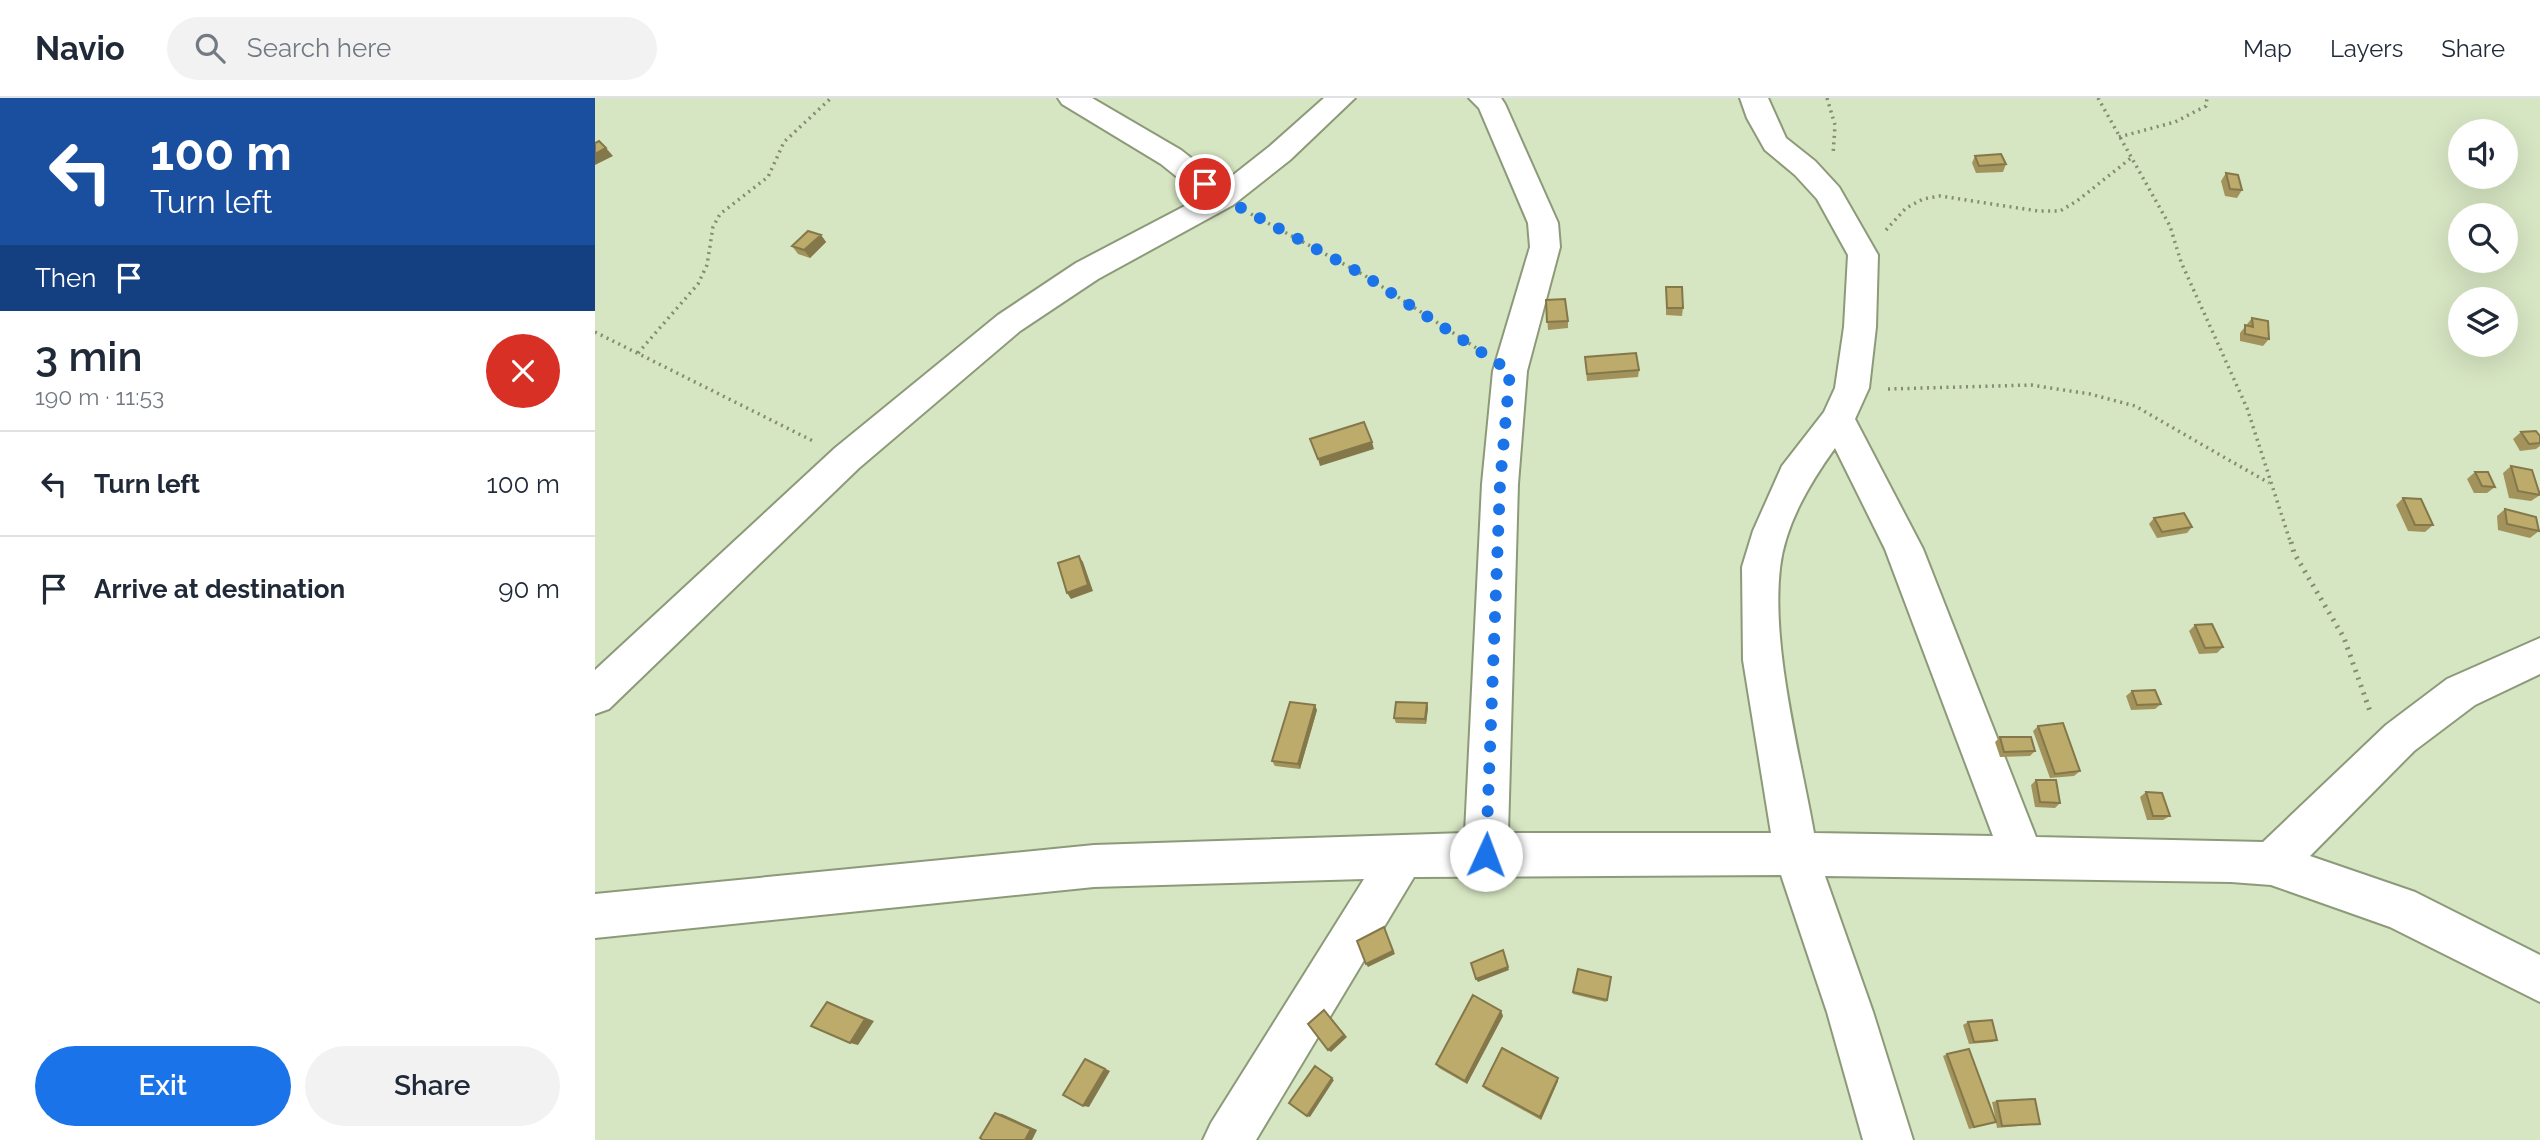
<!DOCTYPE html>
<html lang="en">
<head>
<meta charset="utf-8">
<style>
	:root { --surface:#fff; --page:#f2f2f3; --text:#1f2937; --muted:#747a83; --line:#e0e1e3; --accent:#1a73e8 }
	body { margin:0; font-family:Raleway,sans-serif; background:var(--page); color:var(--text); height:100vh; display:flex; flex-direction:column; font-size:26px; white-space:nowrap }
	* { box-sizing:border-box; margin:0 }
	p { font-size:23px; color:var(--muted) }
	.icon { flex:none; width:38px; height:38px; fill:none; stroke:currentColor; stroke-width:2; stroke-linecap:round; stroke-linejoin:round }
	.map { position:relative; flex:1; overflow:hidden }
	.panel { display:flex; flex-direction:column; background:var(--surface); width:595px }
	.panel>* { flex:none }
	.top-card { background:#1a4fa0; color:#fff; overflow:hidden }
	.fabs { position:absolute; left:1853px; top:21px; display:grid; gap:14px }
	.fabs a { display:grid; place-items:center; width:70px; height:70px; border-radius:50%; background:var(--surface); box-shadow:0 7px 28px #0002; font-size:35px }
	.pin { position:absolute; display:grid; place-items:center; width:60px; height:60px; color:#fff; margin:-30px; border:4px solid #fff; border-radius:50%; box-shadow:0 2px 7px #0007 }
	.me { position:absolute; width:77px; margin:-38px; rotate:2deg; stroke-linejoin:round; filter:drop-shadow(0 0 5px #0008) }
	.turn { display:flex; align-items:center; gap:24px; height:147px; padding:0 35px; font-size:32px }
	.turn .icon { width:91px; height:91px; stroke-width:2.5 }
	.turn b { display:block; font-size:49px; line-height:60px }
	.then { display:flex; align-items:center; height:66px; padding:0 35px; background:#0003; gap:14px; font-size:26px }
	.round { display:grid; place-items:center; flex:none; width:74px; height:74px; border-radius:37px; background:var(--page) }
	.summary { display:flex; align-items:center; justify-content:space-between; height:119px; padding:0 35px }
	h1 { font-size:42px; font-weight:600; line-height:52px }
	.action { display:flex; gap:14px; margin-top:auto; padding:14px 35px }
	.action a { flex:1; height:80px; border-radius:42px; background:var(--accent); color:#fff; font-size:28px; font-weight:600; line-height:80px; text-align:center }
	.action a+a { background:var(--page); color:var(--text) }
	ul { padding:0; list-style:none }
	li { display:flex; align-items:center; gap:21px; height:105px; padding:0 35px; border-top:2px solid var(--line) }
	li div { flex:1 }
	li b { display:block; font-size:26px }
	li em { font-style:normal }
	header { display:flex; align-items:center; gap:42px; box-sizing:border-box; height:98px; padding:0 35px; background:var(--surface); border-bottom:2px solid var(--line) }
	header strong { font-size:33px }
	nav { display:flex; gap:38px; margin-inline-start:auto; font-size:24px }
	.search { width:490px; height:63px; background:var(--page); display:flex; align-items:center; gap:18px; box-sizing:border-box; padding:0 24px; border-radius:38px; color:var(--muted); font-size:26px }
	main { display:flex; flex:1; min-height:0 }
	.map>svg:first-child { display:block }
</style>
</head>
<body>
<header>
<strong>Navio</strong>
<div class="search"><svg class="icon" aria-label="search" viewBox="0 0 24 24"><circle cx="10" cy="10" r="6"/><path d="M15 15l6 6"/></svg>Search here</div>
<nav><a>Map</a><a>Layers</a><a>Share</a></nav>
</header>
<main>
<section class="panel">
<div class="top-card">
<div class="turn"><svg class="icon" aria-label="left" viewBox="0 0 24 24"><path d="M17 20v-9H6M10 6l-5 5 5 5"/></svg><div><b>100 m</b>Turn left</div></div>
<div class="then">Then<svg class="icon" aria-label="arrive" viewBox="0 0 24 24"><path d="M6 21V4h12l-3 4 3 4H6"/></svg></div>
</div>
<div class="summary"><div><h1>3 min</h1><p>190 m · 11:53</p></div><a class="round" style="background:#d93025;color:#fff"><svg class="icon" aria-label="close" viewBox="0 0 24 24"><path d="M6 6l12 12M18 6L6 18"/></svg></a></div>
<ul>
<li><svg class="icon" aria-label="left" viewBox="0 0 24 24"><path d="M17 20v-9H6M10 6l-5 5 5 5"/></svg><div><b>Turn left</b></div><em>100 m</em></li>
<li><svg class="icon" aria-label="arrive" viewBox="0 0 24 24"><path d="M6 21V4h12l-3 4 3 4H6"/></svg><div><b>Arrive at destination</b></div><em>90 m</em></li>
</ul>
<div class="action"><a>Exit</a><a>Share</a></div>
</section>
<div class="map">
<svg width="1945" height="1042" viewBox="0 0 1945 1042">
	<rect width="100%" height="100%" fill="#d6e5c2"/>
	<g fill="none" stroke-linecap="round" stroke-linejoin="round">
		<defs>
			<path id="minor" d="M463 0H497L586 52 628 85 675 48 729 0H760L695 62 638 107 503 181 425 233 264 370 14 611 0 616V572L240 350 403 217 481 165 607 99 566 66 467 6Z
				M874 0H906L910 6 963 125 965 149 932 273 923 386 913 735H1176L1148 562 1147 469 1158 433 1187 368 1229 314 1240 290 1249 229 1253 157 1222 101 1200 77 1170 52 1152 20 1145 0H1173L1191 40 1220 63 1244 89 1283 157 1281 229 1274 290 1260 321 1328 451 1441 739 1668 744 1791 627 1852 581 1945 540V576L1880 607 1819 653 1715 758 1820 794 1945 857V904L1795 829 1676 787 1636 784 1230 778 1278 914 1318 1042H1268L1232 914 1186 777 819 779 661 1042H608L616 1025 769 781 499 789 0 840V796L499 747 870 735 887 386 898 273 935 149 933 125 884 10ZM1240 350 1290 451 1398 738 1219 735C1205 656 1176 549 1185 470 1190 426 1215 385 1240 350Z"/>
		</defs>
		<!-- minor casing -->
		<use href="#minor" stroke="#8c9a79" stroke-width="4"/>
		<!-- path-far1 -->
		<path stroke="#828d74" stroke-width="3.5" stroke-dasharray="2 4.5" stroke-linecap="butt" d="M1232 0 1240 27 1238 57
			M1503 0 1575 128 1586 164 1652 310 1696 446
			M1524 39 1580 24 1611 8 1612 0
			M656 116 769 177 886 253
			M1291 132 1311 110 1328 101 1345 98 1443 113H1465L1482 103 1536 60
			M0 234 220 344
			M43 255 103 186 112 167 118 129 125 116 173 79 189 44 236 0
			M1293 291 1436 287 1495 296 1540 308 1674 385"/>
		<!-- path -->
		<path stroke="#828d74" stroke-width="5" stroke-dasharray="2 6" stroke-linecap="butt" d="M1696 444 1699 455 1749 540 1776 616"/>
		<!-- minor -->
		<use href="#minor" fill="#fff" fill-rule="evenodd"/>
	</g>
	<!-- wall -->
	<path fill="#a2935c" d="M1380 58 1411 66 1408 74 1381 75 1377 65Z
		M1631 75 1647 92 1642 100 1630 98 1626 83Z
		M226 137 231 144 215 160 203 156 197 148Z
		M1071 189 1088 210 1087 218 1071 217Z
		M951 202 973 223V230L953 232Z
		M1657 220 1674 241 1668 248 1645 243V235Z
		M990 259 1044 272 1043 279 992 283Z
		M1926 334 1945 338V348L1941 351 1925 353 1918 341Z
		M1916 368 1945 397 1936 403 1914 400 1908 375Z
		M1880 374 1900 389 1892 395H1879L1872 381Z
		M1808 400 1838 427 1830 434 1813 433 1801 407Z
		M1910 411 1944 433 1935 440 1903 432 1902 418Z
		M1559 420 1597 429 1592 435 1562 440 1554 426Z
		M1600 527 1628 549 1622 555 1604 556 1594 533Z
		M1537 593 1566 606 1560 611 1536 612 1531 598Z
		M832 605 833 610 831 626 801 625 799 620Z
		M722 612 705 671 680 668 677 663Z
		M1443 628 1485 673 1479 678 1455 680 1438 633Z
		M1405 639 1440 653 1435 658 1405 659 1400 644Z
		M1441 682 1465 705 1460 710 1440 709 1436 687Z
		M1551 694 1575 718 1568 722H1552L1545 699Z
		M1016 879 1011 904 978 896V894Z
		M906 913 908 918 872 986 844 970 841 966Z
		M1373 924 1402 942 1397 944 1374 946 1368 927Z
		M1352 956 1401 1023 1397 1004 1402 1003 1445 1026 1402 1030 1401 1024 1374 1031 1348 958Z
		M963 983 946 1022 890 991 888 988Z"/>
	<!-- shaded-wall -->
	<path fill="#84784b" d="M11 50 18 58 0 67V56Z
		M226 137 231 144 215 160 209 152Z
		M777 344 779 351 725 368 723 361Z
		M484 458 488 464 498 493 476 501 472 495Z
		M832 605 833 610 831 626 830 621Z
		M720 607 722 612 705 671 703 666Z
		M789 829 800 856 773 869 771 866Z
		M913 869 914 872 883 884 881 881Z
		M232 904 279 923 263 947 255 945Z
		M729 912 752 939 736 954 733 952Z
		M906 913 908 918 872 986 870 983Z
		M490 961 515 973 494 1009 488 1008Z
		M720 968 739 982 715 1019 712 1018Z
		M963 980V983L946 1022 945 1019Z
		M400 1015 407 1016 442 1032 437 1042H430Z"/>
	<!-- building -->
	<path fill="#bcab6b" stroke="#84784b" stroke-width="2" d="M4 43 11 50 0 56V45Z
		M1406 56 1411 66 1384 68 1380 58Z
		M1631 75 1643 77 1647 92 1635 91Z
		M213 133 226 137 209 152 197 148Z
		M1071 189H1087L1088 210H1072Z
		M970 201 973 223 952 224 951 202Z
		M1657 220 1673 223 1674 241 1650 236V227L1658 229Z
		M1041 255 1044 272 992 276 990 259Z
		M769 324 777 344 723 361 715 341Z
		M1941 333 1945 338V345L1934 346 1926 334Z
		M1916 368 1937 372 1945 397 1923 393Z
		M1880 374H1893L1900 389 1887 388Z
		M1808 400 1826 401 1838 427H1820Z
		M1910 411 1941 419 1944 433 1912 426Z
		M1589 415 1597 429 1567 434 1559 420Z
		M484 458 493 487 472 495 463 465Z
		M1617 526 1628 549 1610 550 1600 527Z
		M1560 592 1566 606 1542 607 1537 593Z
		M695 604 720 607 703 666 677 663Z
		M801 604 832 605 830 621 799 620Z
		M1468 625 1485 673 1460 676 1443 628Z
		M1405 639H1436L1440 653 1409 654Z
		M1441 682H1461L1465 705 1445 704Z
		M1551 694 1567 695 1575 718H1558Z
		M789 829 798 853 771 866 762 843Z
		M908 852 913 869 881 881 876 865Z
		M983 871 1016 879 1012 902 978 894Z
		M878 897 906 913 870 983 841 966Z
		M232 904 270 921 255 945 216 928Z
		M729 912 749 937 733 952 713 926Z
		M1397 922 1402 942 1379 944 1373 924Z
		M907 950 963 980 945 1019 888 988Z
		M1374 951 1401 1024 1379 1029 1352 956Z
		M490 961 510 971 488 1008 468 997Z
		M720 968 737 980 712 1018 694 1005Z
		M1440 1001 1445 1026 1407 1028 1402 1003Z
		M400 1015 436 1031 430 1042H388L385 1040Z"/>
	<g fill="none" stroke-linecap="round" stroke-linejoin="round">
		<!-- route -->
		<path stroke="#1a73e8" stroke-width="12" stroke-dasharray="0 21.6" d="M610 86 628 100 769 177 915 273 905 386 891 757"/>
	</g>
</svg>
<div class="fabs">
<a><svg class="icon" aria-label="sound" viewBox="0 0 24 24"><path d="M4 9h4l5-4v14l-5-4H4zM17 9q2 3 0 6"/></svg></a>
<a><svg class="icon" aria-label="search" viewBox="0 0 24 24"><circle cx="10" cy="10" r="6"/><path d="M15 15l6 6"/></svg></a>
<a><svg class="icon" aria-label="layers" viewBox="0 0 24 24"><path d="M12 4l9 5-9 5-9-5zM3 14l9 5 9-5"/></svg></a>
</div>
<div class="pin" style="left:610px;top:86px;background:#d93025"><svg class="icon" aria-label="arrive" viewBox="0 0 24 24"><path d="M6 21V4h12l-3 4 3 4H6"/></svg></div>
<svg class="me" style="left:891px;top:757px" viewBox="-20 -20 40 40"><circle r="19" fill="#fff"/><path d="M0-13L10 11 0 6-10 11z" fill="#1a73e8"/></svg>
</div>
</main>
</body>
</html>
